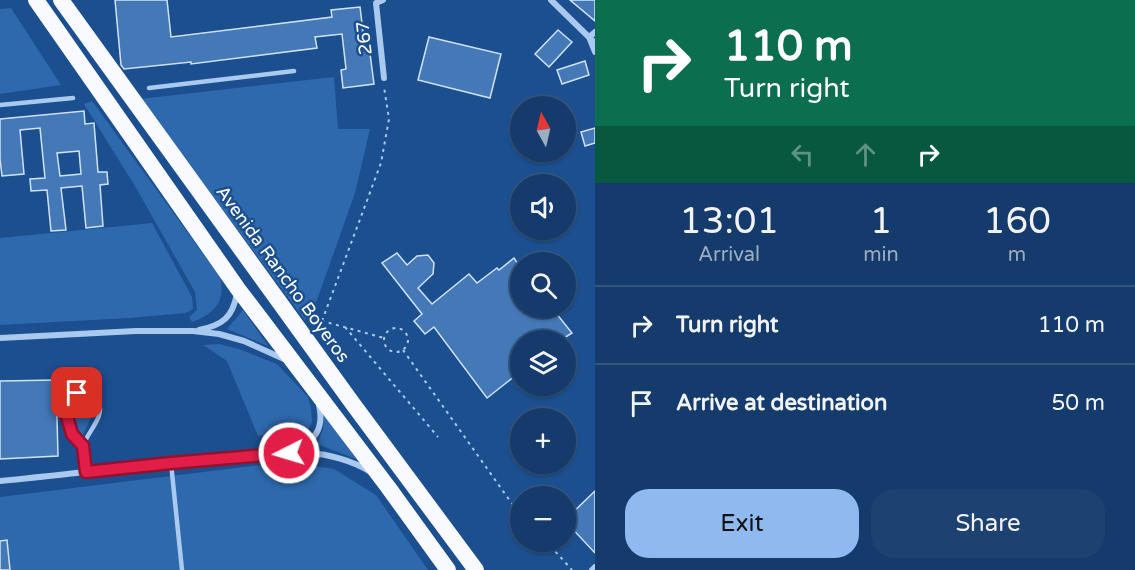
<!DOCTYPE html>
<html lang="en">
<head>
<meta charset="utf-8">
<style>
	:root { --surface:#143b6b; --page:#1d4271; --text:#f1f3f6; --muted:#9dadc1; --line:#33557e; --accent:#90b9f0 }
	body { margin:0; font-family:"Varela Round",sans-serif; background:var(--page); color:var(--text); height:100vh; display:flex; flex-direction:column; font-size:22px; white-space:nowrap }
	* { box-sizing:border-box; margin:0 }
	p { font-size:20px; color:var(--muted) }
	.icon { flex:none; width:33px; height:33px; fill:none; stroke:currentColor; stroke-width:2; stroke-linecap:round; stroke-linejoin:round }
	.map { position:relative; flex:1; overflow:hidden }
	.panel { display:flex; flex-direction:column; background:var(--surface); width:540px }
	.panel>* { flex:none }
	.hud { background:#0b6e4f; color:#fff; overflow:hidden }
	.needle { width:39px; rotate:352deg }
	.fabs { position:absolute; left:510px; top:96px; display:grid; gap:12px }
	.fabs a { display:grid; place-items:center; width:66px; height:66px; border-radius:50%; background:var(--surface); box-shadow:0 2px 4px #0004,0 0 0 2px var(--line); font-size:30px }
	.pin { position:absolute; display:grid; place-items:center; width:51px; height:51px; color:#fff; margin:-26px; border-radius:12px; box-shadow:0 3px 9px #0006 }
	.me { position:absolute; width:66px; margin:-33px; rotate:265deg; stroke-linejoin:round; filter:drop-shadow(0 0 4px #0008) }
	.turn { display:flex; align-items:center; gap:21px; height:126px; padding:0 30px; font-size:27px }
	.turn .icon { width:78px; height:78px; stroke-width:2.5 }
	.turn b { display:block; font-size:42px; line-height:51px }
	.lanes { display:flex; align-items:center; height:57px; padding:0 30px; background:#0003; justify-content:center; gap:30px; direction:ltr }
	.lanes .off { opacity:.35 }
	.eta { display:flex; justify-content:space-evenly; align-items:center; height:102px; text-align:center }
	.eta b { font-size:36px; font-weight:600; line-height:42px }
	.button { display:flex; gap:12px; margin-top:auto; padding:12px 30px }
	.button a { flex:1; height:69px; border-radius:24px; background:var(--accent); color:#111; font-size:24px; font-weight:600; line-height:69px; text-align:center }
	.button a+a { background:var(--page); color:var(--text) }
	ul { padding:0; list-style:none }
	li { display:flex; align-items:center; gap:18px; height:78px; padding:0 30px; border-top:2px solid var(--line) }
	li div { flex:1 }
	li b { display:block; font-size:22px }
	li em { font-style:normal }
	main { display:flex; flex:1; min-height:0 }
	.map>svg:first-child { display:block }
</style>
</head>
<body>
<main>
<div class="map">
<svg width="595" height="570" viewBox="0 0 595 570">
	<rect width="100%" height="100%" fill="#1b4f8f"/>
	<!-- green -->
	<path fill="#2e69ad" d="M11 8 61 85 0 94V9Z
		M334 77 338 129H370L355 193 317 300 305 320 140 99Z
		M92 101 220 277C226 302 214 314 192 322L189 317 197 310 195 292 135 186 84 104Z
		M152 223 192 297 193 309 186 313 129 318 0 325V238Z
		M243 310 268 346 227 329Z
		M219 344 239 349 277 364 308 397 311 408 312 422 307 432 258 436 227 361 203 345Z
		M80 398C88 398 93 401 95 409L82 437C76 425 67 409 80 398Z
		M324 413 356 459 317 444 323 430Z
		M284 462 334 469 376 495 428 570H0V497Z"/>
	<!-- building -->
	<path fill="#4478b7" stroke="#cfe3fa" stroke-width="1.5" fill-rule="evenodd" d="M115 0H167L171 37 332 17 331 10 360 7 365 47 369 46 374 84 343 88 341 70 346 69 342 34 315 37 317 48 191 64V62L124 69 121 65Z
		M570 0H595V21Z
		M558 30 572 42 549 67 535 54Z
		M429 37 501 54 490 98 418 80Z
		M585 61 589 75 562 84 557 70Z
		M84 111 85 124 94 123 98 172H107L108 184 100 185 103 226 86 228 82 186 61 188 66 230 51 231 47 190 31 191 30 179 45 178 40 128 20 130 24 174 2 176 0 159V119ZM79 151 81 174 60 176 57 153Z
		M595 128V143L585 146 581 132Z
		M397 253 407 265 417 256 428 255 434 263 433 274 418 288 432 304 469 274 477 283 497 268 499 270 514 258 520 267V308H552L572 333 561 340H520V372L487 398 434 327 425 334 414 321 422 314 382 263Z
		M56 380 58 456 0 459V381Z
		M595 491V553L566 522V519Z
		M7 540 10 570H0V541Z"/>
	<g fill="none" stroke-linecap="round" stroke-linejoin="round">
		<!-- path -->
		<path stroke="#a9c9ee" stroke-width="2" stroke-dasharray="3 4.5" stroke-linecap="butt" d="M322 321 381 163 389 119 384 87
			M315 325 322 321 384 338
			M345 327 438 437
			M384 340a12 12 0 1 1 24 0a12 12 0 1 1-24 0Z
			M403 350 520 515
			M544 542 554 550 572 570"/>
		<!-- service -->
		<path stroke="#a9c9ee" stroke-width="4.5" d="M149 88 294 71
			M0 105 73 98
			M83 446C72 434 63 421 68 403 72 391 92 388 98 401 106 416 88 431 84 444 81 452 85 464 86 473
			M171 463 182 570"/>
		<!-- minor -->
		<path stroke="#a9c9ee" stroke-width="6" d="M383 0 376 3 384 78
			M551 0 595 43
			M595 32 589 37 595 52
			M199 330C223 325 233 317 237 293
			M0 338 136 331H193L219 334 244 341 284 359
			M291 452C313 442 325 431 319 405
			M0 481C71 474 142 465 213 459 245 457 277 451 309 453 328 454 353 461 369 471
			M592 570 595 567"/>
		<!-- trunk -->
		<path stroke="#f8faff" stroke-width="16" d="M36 0 238 289 388 487 448 570
			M61 0 353 404 476 570"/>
	</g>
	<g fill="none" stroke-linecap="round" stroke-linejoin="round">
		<defs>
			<path id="route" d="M77 393 70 399 67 408 68 420 72 434 83 446 86 472 171 463 289 453"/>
		</defs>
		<!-- route casing -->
		<use href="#route" stroke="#92132f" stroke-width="15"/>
		<!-- route -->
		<use href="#route" stroke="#e11d48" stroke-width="10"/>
	</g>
	<g text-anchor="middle" stroke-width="5" stroke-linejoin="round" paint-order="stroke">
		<!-- street labels -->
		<g font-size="18" fill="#fff" stroke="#1b4f8f">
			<text transform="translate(364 38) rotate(-96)" y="6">267</text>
			<text transform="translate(283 274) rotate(54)" y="6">Avenida Rancho Boyeros</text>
		</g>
	</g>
</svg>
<div class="fabs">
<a><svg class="needle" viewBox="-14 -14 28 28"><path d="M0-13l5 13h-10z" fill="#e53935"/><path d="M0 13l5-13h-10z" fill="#9dadc1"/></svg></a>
<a><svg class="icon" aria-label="sound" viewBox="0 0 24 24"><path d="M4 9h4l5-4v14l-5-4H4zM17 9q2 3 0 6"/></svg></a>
<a><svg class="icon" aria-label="search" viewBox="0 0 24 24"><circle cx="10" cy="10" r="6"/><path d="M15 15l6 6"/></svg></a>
<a><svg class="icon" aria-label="layers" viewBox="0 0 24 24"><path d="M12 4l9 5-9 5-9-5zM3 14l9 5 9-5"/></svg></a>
<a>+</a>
<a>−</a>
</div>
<div class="pin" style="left:77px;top:393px;background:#d93025"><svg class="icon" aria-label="arrive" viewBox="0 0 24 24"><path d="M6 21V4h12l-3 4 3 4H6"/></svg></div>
<svg class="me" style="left:289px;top:453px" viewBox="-20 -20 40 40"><circle r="17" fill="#e11d48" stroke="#fff" stroke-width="3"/><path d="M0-11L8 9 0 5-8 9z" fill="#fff"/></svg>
</div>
<section class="panel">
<div class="hud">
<div class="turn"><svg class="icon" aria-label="right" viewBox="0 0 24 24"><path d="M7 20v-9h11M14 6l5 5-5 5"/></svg><div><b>110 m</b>Turn right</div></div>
<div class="lanes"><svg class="icon off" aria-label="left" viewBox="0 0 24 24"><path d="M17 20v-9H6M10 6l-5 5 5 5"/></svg><svg class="icon off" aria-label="ahead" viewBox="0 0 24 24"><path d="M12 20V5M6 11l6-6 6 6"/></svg><svg class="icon" aria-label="right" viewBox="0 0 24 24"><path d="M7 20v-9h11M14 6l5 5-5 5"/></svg></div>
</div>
<div class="eta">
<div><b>13:01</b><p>Arrival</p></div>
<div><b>1</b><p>min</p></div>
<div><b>160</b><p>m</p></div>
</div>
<ul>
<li><svg class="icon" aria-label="right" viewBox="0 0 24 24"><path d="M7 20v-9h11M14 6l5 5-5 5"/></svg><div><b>Turn right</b></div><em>110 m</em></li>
<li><svg class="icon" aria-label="arrive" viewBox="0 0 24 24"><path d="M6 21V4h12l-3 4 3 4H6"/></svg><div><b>Arrive at destination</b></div><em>50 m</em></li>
</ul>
<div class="button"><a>Exit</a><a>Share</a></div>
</section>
</main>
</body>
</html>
